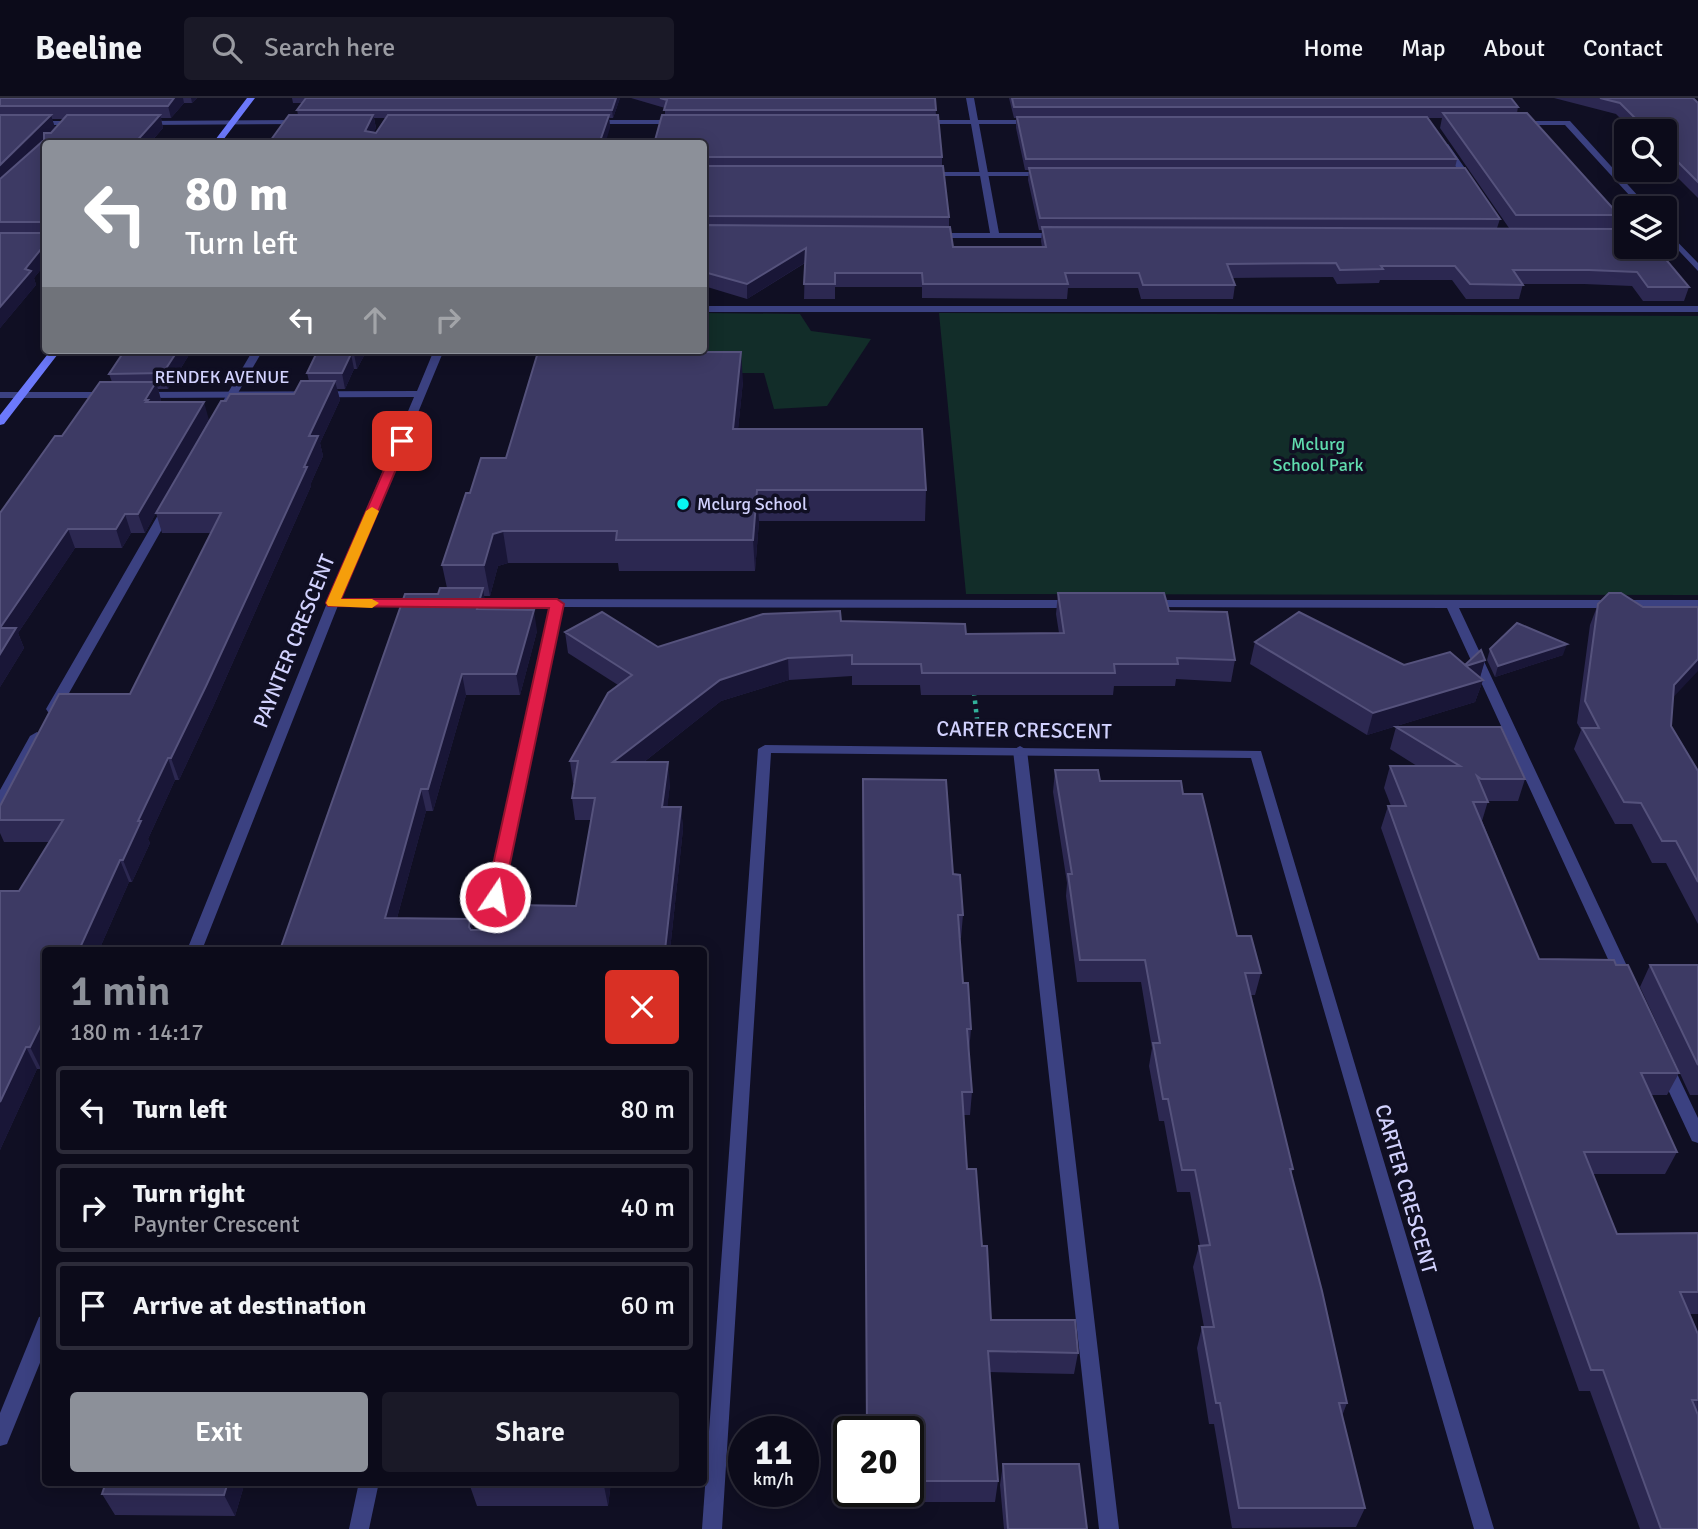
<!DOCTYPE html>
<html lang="en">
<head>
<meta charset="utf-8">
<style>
	:root { --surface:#0c0b1a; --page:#1a1927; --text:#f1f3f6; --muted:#9a9ba2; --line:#2c2b39; --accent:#8c9099 }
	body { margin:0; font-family:Signika,sans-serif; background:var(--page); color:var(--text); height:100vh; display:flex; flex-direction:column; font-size:26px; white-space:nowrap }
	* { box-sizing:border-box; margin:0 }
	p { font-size:23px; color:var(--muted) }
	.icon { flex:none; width:38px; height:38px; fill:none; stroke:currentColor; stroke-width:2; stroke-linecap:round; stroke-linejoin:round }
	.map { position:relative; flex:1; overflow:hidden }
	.side { position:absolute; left:42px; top:849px; width:665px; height:539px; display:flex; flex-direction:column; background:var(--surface); border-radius:7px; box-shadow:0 4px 18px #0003,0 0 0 2px var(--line) }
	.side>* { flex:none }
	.hud { position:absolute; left:42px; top:42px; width:665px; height:214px; border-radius:7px; box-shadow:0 4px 18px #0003,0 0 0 2px var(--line); background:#8c9099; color:#fff; overflow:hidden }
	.controls { position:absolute; left:1614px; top:21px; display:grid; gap:14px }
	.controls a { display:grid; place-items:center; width:63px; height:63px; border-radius:7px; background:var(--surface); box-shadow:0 4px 18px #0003,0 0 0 2px var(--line); font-size:35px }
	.speed { position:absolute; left:728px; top:1318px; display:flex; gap:14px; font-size:35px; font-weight:700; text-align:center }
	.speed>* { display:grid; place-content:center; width:91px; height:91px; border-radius:50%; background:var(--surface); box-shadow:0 4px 18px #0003,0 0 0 2px var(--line); line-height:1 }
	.speed small { font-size:18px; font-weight:400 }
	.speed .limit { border:4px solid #111; border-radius:10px; background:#fff; color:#111 }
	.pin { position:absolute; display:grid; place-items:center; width:60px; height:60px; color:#fff; margin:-30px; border-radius:14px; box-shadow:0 4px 10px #0006 }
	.me { position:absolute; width:77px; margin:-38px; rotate:12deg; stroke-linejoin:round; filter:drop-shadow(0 0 5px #0008) }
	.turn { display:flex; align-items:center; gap:24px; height:147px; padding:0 28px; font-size:32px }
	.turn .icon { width:91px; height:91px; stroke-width:2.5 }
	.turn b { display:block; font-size:49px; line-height:60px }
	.lanes { display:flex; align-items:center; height:66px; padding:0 28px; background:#0003; justify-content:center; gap:35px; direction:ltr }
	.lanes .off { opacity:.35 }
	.round { display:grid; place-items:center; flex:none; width:74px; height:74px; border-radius:7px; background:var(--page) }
	.head { display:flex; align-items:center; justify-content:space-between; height:119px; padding:0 28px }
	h1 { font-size:42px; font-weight:600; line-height:52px; color:var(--accent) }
	.cta { display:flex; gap:14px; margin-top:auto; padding:14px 28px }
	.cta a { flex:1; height:80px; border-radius:7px; background:var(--accent); color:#fff; font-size:28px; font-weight:600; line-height:80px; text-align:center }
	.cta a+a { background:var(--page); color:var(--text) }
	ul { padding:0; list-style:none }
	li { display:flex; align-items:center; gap:21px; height:88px; margin:0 14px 10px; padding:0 14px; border:4px solid var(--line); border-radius:7px }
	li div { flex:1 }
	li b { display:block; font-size:26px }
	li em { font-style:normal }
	header { display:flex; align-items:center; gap:42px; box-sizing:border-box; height:98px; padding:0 35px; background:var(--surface); border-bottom:2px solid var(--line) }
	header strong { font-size:33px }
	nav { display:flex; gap:38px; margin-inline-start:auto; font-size:24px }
	.search { width:490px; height:63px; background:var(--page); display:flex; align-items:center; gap:18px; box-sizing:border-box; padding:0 24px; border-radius:7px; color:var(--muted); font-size:26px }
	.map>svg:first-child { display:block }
</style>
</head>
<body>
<header>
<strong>Beeline</strong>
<div class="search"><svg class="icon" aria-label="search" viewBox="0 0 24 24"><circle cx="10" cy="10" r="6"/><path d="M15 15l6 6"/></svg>Search here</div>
<nav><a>Home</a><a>Map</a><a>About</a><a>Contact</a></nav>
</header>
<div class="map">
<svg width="1698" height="1431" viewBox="0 0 1698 1431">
	<rect width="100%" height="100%" fill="#100f23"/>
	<!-- green -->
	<path fill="#122d29" d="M704 215 800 216 811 233 871 241 827 308 774 311 764 275H543L550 252H704Z
		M939 215 1698 218V497L966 496Z"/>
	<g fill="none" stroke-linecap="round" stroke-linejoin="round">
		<!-- path -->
		<path stroke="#32b29b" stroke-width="4.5" stroke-dasharray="3.5 5" stroke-linecap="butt" d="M974 594 978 630"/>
		<!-- lane -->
		<path fill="#3b4181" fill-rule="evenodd" d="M1442 46H1448L1476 86 1475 88H1469L1441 48Z
			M925 74H1048L1052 76 1048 78H922L921 76Z
			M704 208H1698V214H704Z
			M253 252H263L228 312H220L219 310Z
			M168 407 174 410 60 611 58 614H48L46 611 162 410Z
			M333 501H419L425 505 419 509 329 508 327 505Z
			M467 501 1077 502 1083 506 1077 510 562 509 491 852H476L550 509 463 508 461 505Z
			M1150 502H1698V510H1459L1634 883 1632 887H1620L1618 883 1447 510 1146 509 1144 506Z
			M37 634 44 638 7 704 0 709V692L30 638Z
			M1020 648 1027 652 1119 1431H1099L1013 652Z
			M1665 962 1671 963 1698 1020V1045L1692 1043 1657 968 1659 963Z
			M359 1384H379L369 1431H349Z"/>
		<!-- street -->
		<path fill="#3b4181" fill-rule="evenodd" d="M966 0H974L978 22H1034L1038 24 1034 26H979L999 135H1061L1065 138 1064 140H931L930 138 934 135H990L971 26H921L917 24 921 22H970Z
			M302 22H305V26L144 27 140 25 144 23Z
			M589 22H677L681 24 677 26H589Z
			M0 23H78L82 25 78 27H0Z
			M1517 23H1570L1649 110H1641L1565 27H1517Z
			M1664 130 1698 165V173L1664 137Z
			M434 252H444L339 505 202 852H187L327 505 414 299 141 300 136 297 141 294 417 293Z
			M0 294H111L116 297 111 300H0Z
			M765 647 1261 653 1494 1431H1474L1251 660 771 655 722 1431H702L758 651Z
			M46 1217V1250L7 1346 0 1348V1315L39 1219Z"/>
		<!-- secondary -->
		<path fill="#6c79fb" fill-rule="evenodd" d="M247 0H255L220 46H212Z
			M51 252H61L4 326 0 327V317Z"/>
	</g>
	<!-- wall -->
	<path fill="#2c2851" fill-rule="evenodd" d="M0 0H197L192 5H184L171 20H161L163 30 46 165 34 180 36 187 0 230ZM52 21H64L50 35 55 30Z
		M292 0H620L613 20H609L610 30 268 46 298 17 297 12 302 5H293ZM374 20H385L376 35H373L376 30Z
		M631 0H935L936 17 942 59V68L949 119V129L953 149H1042L1041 143 1042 132H1039L1028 82 1029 72H1025L1016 30V20H1014L1009 0H1511L1518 9 1517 15 1619 117 1615 131 1647 152 1689 189 1684 203H1643L1632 188 1584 186H1523L1519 201H1466L1452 182H1380L1379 185 1337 186 1333 179 1232 180 1235 187 1233 201H1141L1138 190H1068L1067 201 922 200V189H835V201H804L805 165 747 201 704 188V46L665 17V10ZM1428 20H1442L1440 30 1509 130H1497L1500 121 1455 70 1457 61Z
		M1554 0H1693L1698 5V100L1664 66V33H1633L1616 16Z
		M192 252 168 291H158L161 302 160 304 209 322 294 296 309 283 307 275 318 252H367L357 271H354L345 291H337L340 302 320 345 323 358 311 385V388L213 609 179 682H175L148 741 150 745 132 784H129L99 852H46V963L41 971H37L0 1052V793H19L50 744H4L0 735V708L130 596 211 435H162L156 415 145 435H131L122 450H75L18 535 24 550 0 589V415L62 338 112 284 109 276Z
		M743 283 738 331 926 392 925 423H759L755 473H619L618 465H508L498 468 490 498H484L486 511 537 533 520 597H466L433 713H426L397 820 470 821 473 832H488L510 821 576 808 591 722H575L572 700 575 685H573L570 663 618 587 568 555 565 534 658 549 841 523 966 536 1059 535 1056 516 1058 495 1169 513 1235 562 1231 584 1176 581 1175 588H1114L1113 597H921L920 587H852V578L789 582 721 603 644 664 670 686 667 709H681L683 731 670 852H280L438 496 447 490 442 467 470 395 506 360Z
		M1598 506 1673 599 1671 628 1698 673V826L1666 765H1652L1632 726H1615L1574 651 1581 632 1577 625 1590 527Z
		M1255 544 1404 567H1465L1485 562 1480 579 1483 582 1475 604 1367 637 1250 566Z
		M1490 551 1563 557 1495 579 1487 562Z
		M1396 629 1525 681 1518 703H1488L1482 723 1539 861 1679 975 1667 997H1651L1677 1054 1665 1076H1593L1617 1136 1698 1135V1216H1689L1698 1236V1431H1640L1590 1293H1579L1381 730 1388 708H1391L1384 690 1390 668H1417L1390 651Z
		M1055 672 1100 683 1183 696 1237 838 1261 875 1255 897H1250L1293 1071 1291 1076 1347 1305 1342 1318 1365 1410 1356 1429 1232 1430 1214 1326H1209L1197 1250 1202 1229H1204L1193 1169 1199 1148H1200L1190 1094H1177L1164 1023H1159L1149 968 1152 950 1141 884H1077L1066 798 1067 785 1053 694Z
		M953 776 963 817 961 840H959L963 885 971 931 969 954 972 994 970 1017H964L967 1071 982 1148 991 1222 1078 1255 1074 1276 989 1274 998 1383 995 1404H867V1393H908V1334Z
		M1650 867H1698V997H1690L1640 889Z
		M1003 1366 1087 1431H1004L1000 1387Z
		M245 1384 235 1418 115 1417 102 1396Z
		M611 1384 608 1408H477L470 1388Z"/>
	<!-- shaded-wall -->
	<path fill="#191637" d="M174 0H183L184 5 171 20 168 8Z
		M191 0H197L192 5Z
		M616 0H620L613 20 612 12Z
		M51 17 55 30 0 85V67Z
		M160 17 163 30 149 46H134Z
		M373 17 376 30 368 46 365 33Z
		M609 17 610 30 605 46H599Z
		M46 145V165L34 180 36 187 0 230V209L25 171Z
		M806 150V164L747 201V186Z
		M178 252H192L168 291 163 275Z
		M356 252H367L357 271 354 256Z
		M741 254 743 283 735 361 733 331Z
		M351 256 354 271 345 291 342 275Z
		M335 283 340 302 320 345 323 358 311 385V388L213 609 179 682 171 660 304 369 309 338Z
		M156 284 161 302 152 317 145 302Z
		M204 304 209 322 145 435 138 416Z
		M757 392 759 423 755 473 753 442Z
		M125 416 131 435 122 450 116 431Z
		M68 431 75 450 18 535 24 550 0 589V530Z
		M503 433 508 465 498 468 490 498 484 467 493 436Z
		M483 490 486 511H477Z
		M534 512 537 533 520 597 516 576Z
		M1567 546 1563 557 1495 579 1498 568Z
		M788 560 789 582 721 603 616 686 613 664 720 582Z
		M1698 561V573L1665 608 1674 587Z
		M1485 562 1479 583 1483 582 1475 604 1367 637 1373 615 1466 568Z
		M462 576 466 597 433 713 428 691Z
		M168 660 175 682 148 741 150 745 132 784 123 762 138 723Z
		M668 664 670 686 665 731 662 709Z
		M421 691 426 713 391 842 385 820Z
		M681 709 683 731 670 852H665Z
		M120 762 129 784 99 852H79Z
		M470 821 475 843 469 829Z
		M46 917V963L41 971 30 949Z
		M26 949 37 971 0 1052V1004Z
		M228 1384H245L235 1418 224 1397Z
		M605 1384H611L608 1408 604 1388Z"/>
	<!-- building -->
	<path fill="#3d3a64" stroke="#55527c" stroke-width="2" d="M0 0H174L168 8H0Z
		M306 0H616L612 12H297Z
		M660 0H935L936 12H664L667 2Z
		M1012 0H1511L1518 9H1014Z
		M1600 0H1693L1698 5V84L1664 50V33H1648L1620 5Z
		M1443 15H1527L1619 117H1516Z
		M0 17H51L0 67Z
		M67 17H160L134 46H46V145L25 171 31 173 0 209V135H41L44 127 41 124H0V81L44 42V35H51Z
		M289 17H373L365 33 376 35 388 17H609L599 46H268Z
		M662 17H938L942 59H704V46H654Z
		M1017 19H1427L1457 61H1026Z
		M704 68H943L949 119 704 118Z
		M1029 70H1465L1500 121 1040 120Z
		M704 127 950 129 953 149H1046L1042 129 1626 131V149H1644L1647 152H1658L1689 189H1648L1637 174 1589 172H1513L1523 187 1470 186 1455 168H1381L1383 171 1340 172 1336 165 1227 166 1235 187H1143L1139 175H1065L1068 186H923L922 175H835V186H804L806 150 747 186 704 174Z
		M125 252H178L163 275 109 276Z
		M318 252H356L354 256H351L342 275H307Z
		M538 254 672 257V254H741L733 331H922L926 392H757L753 442H616L617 433H503L493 436 484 467H442L466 395H470L481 360H506Z
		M301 283H335L309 338H318L304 369H307L206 588 171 660H168L138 723H141L123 762H120L79 852H46V917L30 949H26L0 1004V793H19L63 722H0V708L59 596H130L221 415H156L221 303H226L230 296H294Z
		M100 284H156L145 302H148L146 304H204L138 416H125L116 431H68L0 530H16L0 556V415L55 338H62Z
		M440 490H483L477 511 534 512 516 576H462L428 691H421L385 820 470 821 469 829 471 832H488L491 821H510L513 807 576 808 595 700H572L578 663H570L608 595 632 577 565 534 602 514 658 549 763 516 840 513 841 523 965 526 966 536 1064 535 1058 495H1164L1169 513 1227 514 1235 562 1177 560 1178 566H1114L1115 575H922L921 566H852V557L788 560 720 582 613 664H668L662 709H681L665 852H280L405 496H438Z
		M1609 495H1621L1643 509H1698V561L1674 587 1671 628 1698 673V784L1676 743H1662L1641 705 1624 704 1582 630H1599L1585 603 1598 506Z
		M1299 514 1404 567 1450 554 1465 567 1481 552 1485 562 1466 568 1483 582 1373 615 1255 544Z
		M1517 525 1567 546 1498 568 1490 551Z
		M1396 629H1501L1525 681H1481L1477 678 1488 704H1473L1539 861 1614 862 1616 867H1628L1679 975H1641L1677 1054H1584L1617 1136 1698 1135V1194H1680L1698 1236V1302H1692L1698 1317V1431H1661L1603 1272H1591L1388 708H1406L1390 668H1460Z
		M1055 672H1098L1100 683H1181L1183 696H1202L1237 838H1251L1261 875H1245L1246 879 1293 1071H1290L1322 1193 1347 1305H1339L1365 1410H1239L1220 1305H1216L1202 1229H1214L1199 1148 1210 1147 1195 1072H1182L1168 1001H1163L1153 945H1160L1145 862H1080L1068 776H1072Z
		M863 681 946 682 953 776 960 777 963 817H958L963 885H968L971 931H967L972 994H962L967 1071H976L982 1148H987L991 1222H1075L1078 1255 988 1253 998 1383H908V1334H867Z
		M1650 867H1698V967Z
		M1003 1366H1079L1087 1431H1008Z
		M106 1384H228L224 1397 102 1396Z
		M471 1384H605L604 1388H470Z"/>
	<!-- route -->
	<path fill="#e11d48" stroke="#92132f" stroke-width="2" d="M398 340 408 343 341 501H557L564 506 503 799 495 805 486 799 549 510 328 508 326 505Z"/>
	<!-- slow -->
	<path fill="#f59e0b" d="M372 409 379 413 341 501H372L379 505 372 510 328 508 326 505 366 413Z"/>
	<!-- markers -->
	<circle fill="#07f5f1" stroke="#100f23" stroke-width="2.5" cx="683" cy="406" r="7"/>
	<g text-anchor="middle" stroke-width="7" stroke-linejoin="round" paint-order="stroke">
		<!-- far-street labels -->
		<g font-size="18" fill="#d2d2fe" stroke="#100f23">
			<text x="222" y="285">RENDEK AVENUE</text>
		</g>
		<!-- far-park labels -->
		<g font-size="18" fill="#60dcae" stroke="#100f23">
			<text x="1318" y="352">Mclurg<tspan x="1318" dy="21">School Park</tspan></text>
		</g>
		<!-- far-poi labels -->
		<g font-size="18" fill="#d2d2fe" stroke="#100f23" text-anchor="start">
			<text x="697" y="412">Mclurg School</text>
		</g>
		<!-- street labels -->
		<g font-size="21" fill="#d2d2fe" stroke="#100f23">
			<text transform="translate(294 543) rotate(-68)" y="7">PAYNTER CRESCENT</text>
			<text transform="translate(1024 632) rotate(1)" y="7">CARTER CRESCENT</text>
			<text transform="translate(1406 1091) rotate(74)" y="7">CARTER CRESCENT</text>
		</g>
	</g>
</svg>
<div class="controls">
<a><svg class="icon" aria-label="search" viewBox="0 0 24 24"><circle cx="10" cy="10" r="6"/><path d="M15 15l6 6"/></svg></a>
<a><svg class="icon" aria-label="layers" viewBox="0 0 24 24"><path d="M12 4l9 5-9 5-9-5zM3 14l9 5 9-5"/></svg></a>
</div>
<div class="speed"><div>11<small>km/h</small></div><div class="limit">20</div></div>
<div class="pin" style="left:402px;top:343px;background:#d93025"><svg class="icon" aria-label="arrive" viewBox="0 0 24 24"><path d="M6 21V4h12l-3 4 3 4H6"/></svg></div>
<svg class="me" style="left:495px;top:799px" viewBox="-20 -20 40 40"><circle r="17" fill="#e11d48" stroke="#fff" stroke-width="3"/><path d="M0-11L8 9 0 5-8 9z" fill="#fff"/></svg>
<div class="hud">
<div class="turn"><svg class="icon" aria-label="left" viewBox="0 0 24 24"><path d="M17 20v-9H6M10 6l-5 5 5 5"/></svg><div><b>80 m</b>Turn left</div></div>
<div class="lanes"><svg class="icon" aria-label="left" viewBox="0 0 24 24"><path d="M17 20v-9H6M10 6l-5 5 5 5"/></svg><svg class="icon off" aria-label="ahead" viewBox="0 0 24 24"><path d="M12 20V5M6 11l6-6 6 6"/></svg><svg class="icon off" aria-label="right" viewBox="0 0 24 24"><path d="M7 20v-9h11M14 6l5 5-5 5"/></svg></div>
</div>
<section class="side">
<div class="head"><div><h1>1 min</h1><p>180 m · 14:17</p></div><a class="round" style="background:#d93025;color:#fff"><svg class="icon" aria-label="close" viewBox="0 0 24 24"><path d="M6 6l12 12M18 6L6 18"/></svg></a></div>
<ul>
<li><svg class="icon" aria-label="left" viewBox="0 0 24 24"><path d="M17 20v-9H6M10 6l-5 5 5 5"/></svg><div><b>Turn left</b></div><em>80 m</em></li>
<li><svg class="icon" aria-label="right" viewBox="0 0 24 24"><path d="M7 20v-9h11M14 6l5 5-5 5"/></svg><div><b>Turn right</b><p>Paynter Crescent</p></div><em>40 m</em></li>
<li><svg class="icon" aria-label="arrive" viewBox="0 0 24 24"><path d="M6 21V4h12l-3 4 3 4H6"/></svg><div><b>Arrive at destination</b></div><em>60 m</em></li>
</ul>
<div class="cta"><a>Exit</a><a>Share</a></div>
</section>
</div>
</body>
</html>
